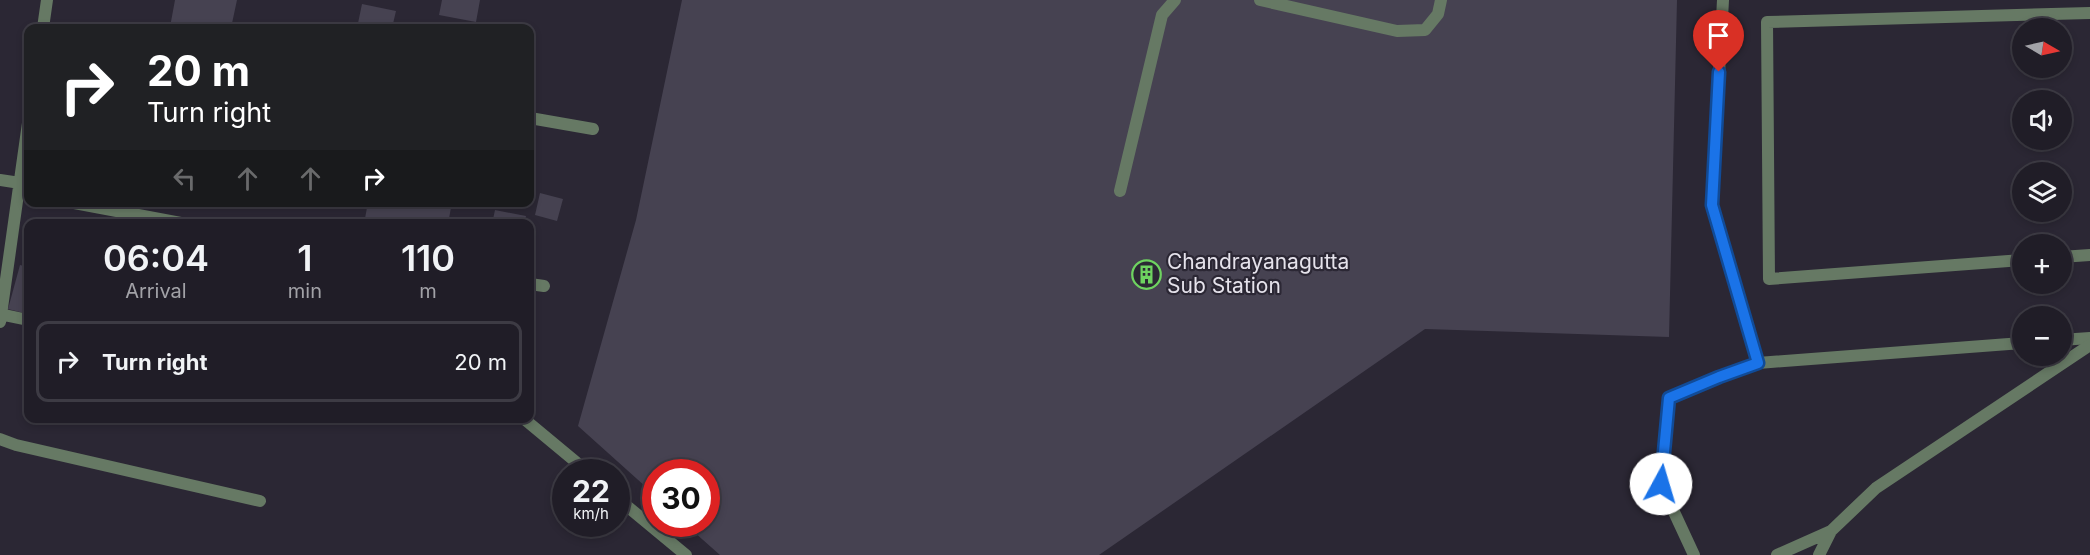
<!DOCTYPE html>
<html lang="en">
<head>
<meta charset="utf-8">
<style>
	:root { --surface:#201d27; --page:#28262f; --text:#f1f3f6; --muted:#a2a2a7; --line:#3d3b44 }
	body { margin:0; font-family:Inter,sans-serif; background:var(--page); color:var(--text); height:100vh; display:flex; flex-direction:column; font-size:22px; white-space:nowrap }
	* { box-sizing:border-box; margin:0 }
	p { font-size:20px; color:var(--muted) }
	.icon { flex:none; width:33px; height:33px; fill:none; stroke:currentColor; stroke-width:2; stroke-linecap:round; stroke-linejoin:round }
	.map { position:relative; flex:1; overflow:hidden }
	.panel { position:absolute; left:24px; top:219px; width:510px; height:204px; display:flex; flex-direction:column; background:var(--surface); border-radius:12px; box-shadow:0 3px 9px #0003,0 0 0 2px var(--line) }
	.panel>* { flex:none }
	.top-card { position:absolute; left:24px; top:24px; width:510px; height:183px; border-radius:12px; box-shadow:0 3px 9px #0003,0 0 0 2px var(--line); background:#202124; color:#fff; overflow:hidden }
	.needle { width:39px; rotate:99deg }
	.controls { position:absolute; left:2012px; top:18px; display:grid; gap:12px }
	.controls a { display:grid; place-items:center; width:60px; height:60px; border-radius:50%; background:var(--surface); box-shadow:0 3px 9px #0003,0 0 0 2px var(--line); font-size:30px }
	.speed { position:absolute; left:552px; top:459px; display:flex; gap:12px; font-size:30px; font-weight:700; text-align:center }
	.speed>* { display:grid; place-content:center; width:78px; height:78px; border-radius:50%; background:var(--surface); box-shadow:0 3px 9px #0003,0 0 0 2px var(--line); line-height:1 }
	.speed small { font-size:15px; font-weight:400 }
	.speed .limit { border:9px solid #d22; background:#fff; color:#111 }
	.pin { position:absolute; display:grid; place-items:center; width:51px; height:51px; color:#fff; margin:-62px -26px; border-radius:50% 50% 50% 0; rotate:-45deg; box-shadow:0 0 6px #0007 }
	.pin .icon { rotate:45deg }
	.me { position:absolute; width:66px; margin:-33px; rotate:6deg; stroke-linejoin:round; filter:drop-shadow(0 0 4px #0008) }
	.turn { display:flex; align-items:center; gap:21px; height:126px; padding:0 24px; font-size:27px }
	.turn .icon { width:78px; height:78px; stroke-width:2.5 }
	.turn b { display:block; font-size:42px; line-height:51px }
	.lanes { display:flex; align-items:center; height:57px; padding:0 24px; background:#0003; justify-content:center; gap:30px; direction:ltr }
	.lanes .off { opacity:.35 }
	.eta { display:flex; justify-content:space-evenly; align-items:center; height:102px; text-align:center }
	.eta b { font-size:36px; font-weight:600; line-height:42px }
	ul { padding:0; list-style:none }
	li { display:flex; align-items:center; gap:18px; height:81px; margin:0 12px 9px; padding:0 12px; border:3px solid var(--line); border-radius:12px }
	li div { flex:1 }
	li b { display:block; font-size:22px }
	li em { font-style:normal }
	.map>svg:first-child { display:block }
</style>
</head>
<body>
<div class="map">
<svg width="2090" height="555" viewBox="0 0 2090 555">
	<rect width="100%" height="100%" fill="#2b2734"/>
	<!-- building -->
	<path fill="#464251" d="M175 0H237L231 28 170 27Z
		M442 0H480L476 22 439 15Z
		M682 0H1677L1669 337 1425 329 1099 555H720L685 524H706V472H656V496L578 426 636 220Z
		M362 4 396 11 392 28H357Z
		M540 193 563 199 557 221 535 215Z
		M368 202H452L448 224H364Z
		M495 210 526 216 524 224H492Z
		M20 265 28 267V314L8 309Z"/>
	<g fill="none" stroke-linecap="round" stroke-linejoin="round">
		<!-- lane -->
		<path stroke="#667964" stroke-width="12" d="M1260 0 1397 31 1425 30 1438 14 1441 0
			M1723 0 1712 205 1758 363 2022 343
			M1120 191 1162 15 1175 0
			M2061 257 2090 255
			M2022 260 1769 279 1767 22 2090 13
			M2061 340 2090 338
			M1669 398 1718 377 1758 363
			M523 418 588 472
			M616 497 686 555"/>
		<!-- street -->
		<path stroke="#667964" stroke-width="12" d="M43 28 47 0
			M530 118 593 129
			M0 180 20 183
			M69 202 186 224
			M530 284 544 286
			M0 314 28 320
			M0 322 28 123
			M1669 398 1661 484 1694 555
			M0 439 16 445 260 501
			M1777 555 1831 531
			M1819 555 1831 531 1876 488 2090 345"/>
	</g>
	<g fill="none" stroke-linecap="round" stroke-linejoin="round">
		<defs>
			<path id="route" d="M1661 484 1669 398 1719 377 1758 363 1712 205 1719 72"/>
		</defs>
		<!-- route casing -->
		<use href="#route" stroke="#114b97" stroke-width="15"/>
		<!-- route -->
		<use href="#route" stroke="#1a73e8" stroke-width="10"/>
	</g>
	<!-- icons -->
	<defs>
		<symbol id="building-ring" viewBox="-11 -11 22 22"><circle r="9.5" fill="#2b2734" stroke="#6ed360" stroke-width="1.5"/><path d="M-4-6H4V6H1V3H-1V6H-4ZM-2.5-4.3h1.7v1.8h-1.7ZM.8-4.3h1.7v1.8H.8ZM-2.5-1h1.7V.8h-1.7ZM.8-1h1.7V.8H.8Z" fill="#6ed360"/></symbol>
	</defs>
	<g fill-rule="evenodd">
		<use href="#building-ring" x="1130" y="258" width="33" height="33"/>
	</g>
	<g text-anchor="middle" stroke-width="4.5" stroke-linejoin="round" paint-order="stroke">
		<!-- poi labels -->
		<g font-size="21" fill="#e5e2eb" stroke="#2b2734" text-anchor="start">
			<text x="1167" y="269">Chandrayanagutta<tspan x="1167" dy="24">Sub Station</tspan></text>
		</g>
	</g>
</svg>
<div class="controls">
<a><svg class="needle" viewBox="-14 -14 28 28"><path d="M0-13l5 13h-10z" fill="#e53935"/><path d="M0 13l5-13h-10z" fill="#a2a2a7"/></svg></a>
<a><svg class="icon" aria-label="sound" viewBox="0 0 24 24"><path d="M4 9h4l5-4v14l-5-4H4zM17 9q2 3 0 6"/></svg></a>
<a><svg class="icon" aria-label="layers" viewBox="0 0 24 24"><path d="M12 4l9 5-9 5-9-5zM3 14l9 5 9-5"/></svg></a>
<a>+</a>
<a>−</a>
</div>
<div class="speed"><div>22<small>km/h</small></div><div class="limit">30</div></div>
<div class="pin" style="left:1719px;top:72px;background:#d93025"><svg class="icon" aria-label="arrive" viewBox="0 0 24 24"><path d="M6 21V4h12l-3 4 3 4H6"/></svg></div>
<svg class="me" style="left:1661px;top:484px" viewBox="-20 -20 40 40"><circle r="19" fill="#fff"/><path d="M0-13L10 11 0 6-10 11z" fill="#1a73e8"/></svg>
<div class="top-card">
<div class="turn"><svg class="icon" aria-label="right" viewBox="0 0 24 24"><path d="M7 20v-9h11M14 6l5 5-5 5"/></svg><div><b>20 m</b>Turn right</div></div>
<div class="lanes"><svg class="icon off" aria-label="left" viewBox="0 0 24 24"><path d="M17 20v-9H6M10 6l-5 5 5 5"/></svg><svg class="icon off" aria-label="ahead" viewBox="0 0 24 24"><path d="M12 20V5M6 11l6-6 6 6"/></svg><svg class="icon off" aria-label="ahead" viewBox="0 0 24 24"><path d="M12 20V5M6 11l6-6 6 6"/></svg><svg class="icon" aria-label="right" viewBox="0 0 24 24"><path d="M7 20v-9h11M14 6l5 5-5 5"/></svg></div>
</div>
<section class="panel">
<div class="eta">
<div><b>06:04</b><p>Arrival</p></div>
<div><b>1</b><p>min</p></div>
<div><b>110</b><p>m</p></div>
</div>
<ul>
<li><svg class="icon" aria-label="right" viewBox="0 0 24 24"><path d="M7 20v-9h11M14 6l5 5-5 5"/></svg><div><b>Turn right</b></div><em>20 m</em></li>
</ul>
</section>
</div>
</body>
</html>
